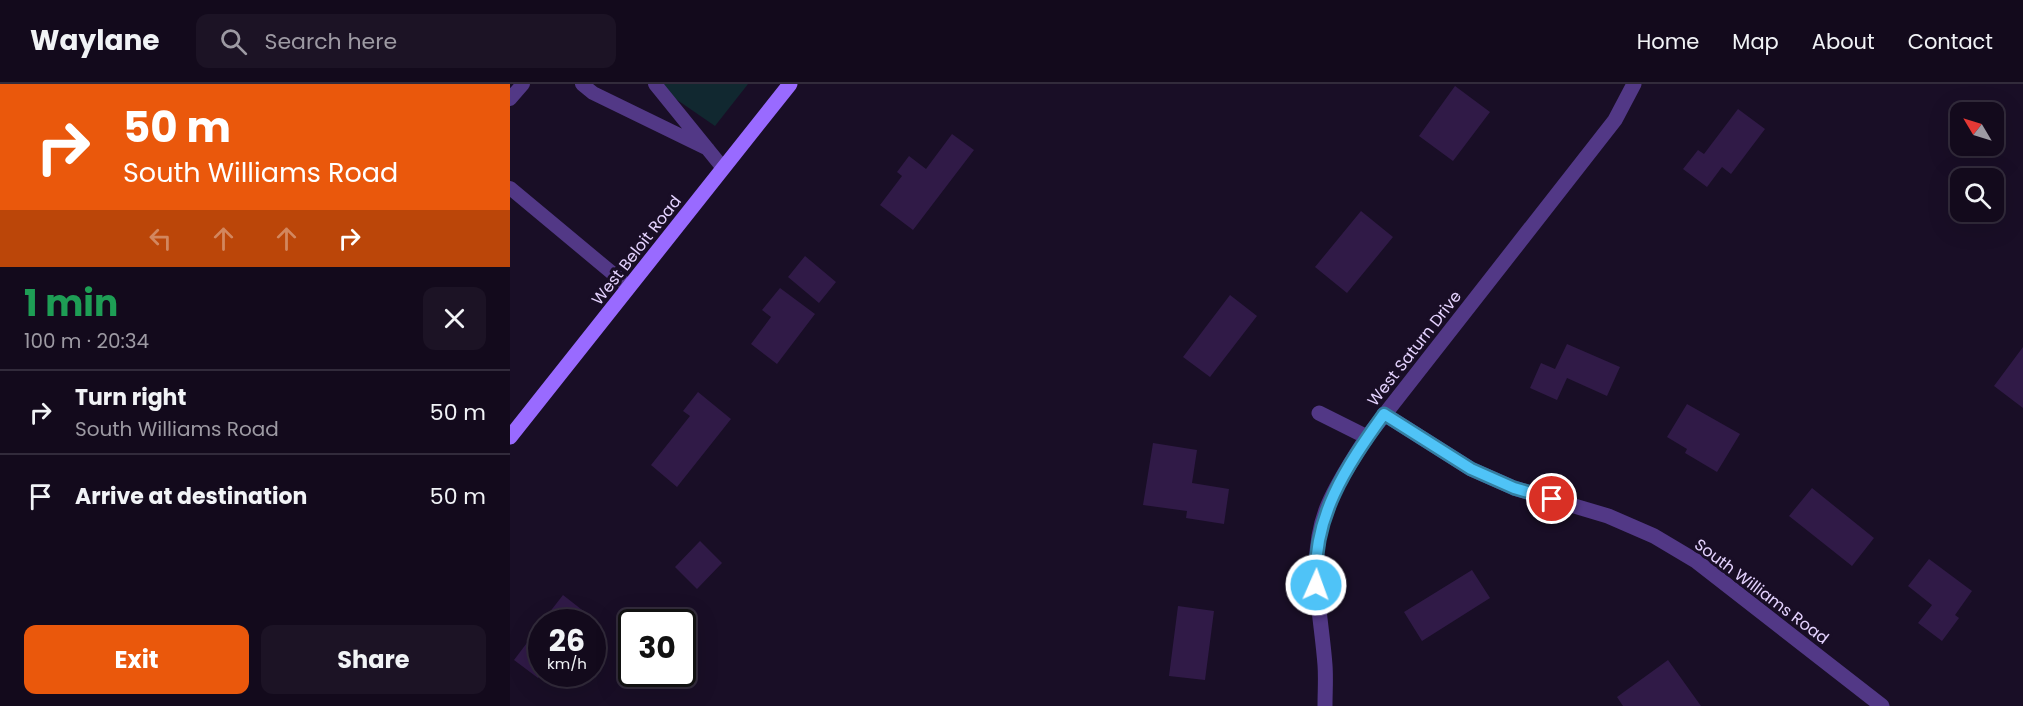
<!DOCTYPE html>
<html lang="en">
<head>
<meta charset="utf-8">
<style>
	:root { --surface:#130a1c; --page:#1c1325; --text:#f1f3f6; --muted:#9d9aa3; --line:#322b3b; --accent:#ea580c }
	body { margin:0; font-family:Poppins,sans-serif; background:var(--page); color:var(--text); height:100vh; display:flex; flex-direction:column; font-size:22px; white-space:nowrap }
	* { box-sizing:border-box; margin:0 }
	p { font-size:20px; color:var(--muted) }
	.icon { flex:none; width:33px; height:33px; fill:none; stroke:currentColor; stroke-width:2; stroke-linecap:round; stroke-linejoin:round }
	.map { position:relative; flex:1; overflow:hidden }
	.panel { display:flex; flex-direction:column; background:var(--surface); width:510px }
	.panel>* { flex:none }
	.guide { background:#ea580c; color:#fff; overflow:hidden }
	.needle { width:39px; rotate:308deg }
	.tools { position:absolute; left:1440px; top:18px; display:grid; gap:12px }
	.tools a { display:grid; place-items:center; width:54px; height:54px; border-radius:12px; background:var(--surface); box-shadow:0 6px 24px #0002,0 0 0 2px var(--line); font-size:30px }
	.speed { position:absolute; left:18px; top:525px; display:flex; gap:12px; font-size:30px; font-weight:700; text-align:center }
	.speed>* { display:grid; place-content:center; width:78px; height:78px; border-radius:50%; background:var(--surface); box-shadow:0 6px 24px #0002,0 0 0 2px var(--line); line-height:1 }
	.speed small { font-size:15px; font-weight:400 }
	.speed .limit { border:3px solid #111; border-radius:9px; background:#fff; color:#111 }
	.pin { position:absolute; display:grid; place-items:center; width:51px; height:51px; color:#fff; margin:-26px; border:3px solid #fff; border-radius:50%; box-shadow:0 2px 6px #0007 }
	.me { position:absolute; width:66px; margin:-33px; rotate:2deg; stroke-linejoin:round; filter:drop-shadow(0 0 4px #0008) }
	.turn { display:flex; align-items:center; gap:21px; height:126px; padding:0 24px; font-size:27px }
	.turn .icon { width:78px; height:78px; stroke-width:2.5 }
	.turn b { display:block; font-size:42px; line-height:51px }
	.lanes { display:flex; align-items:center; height:57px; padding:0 24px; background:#0003; justify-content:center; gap:30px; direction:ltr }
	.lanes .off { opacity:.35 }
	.round { display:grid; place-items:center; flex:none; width:63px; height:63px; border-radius:12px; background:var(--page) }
	.headline { display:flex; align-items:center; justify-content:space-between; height:102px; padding:0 24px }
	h1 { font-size:36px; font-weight:700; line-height:45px; color:#1e9e55 }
	.action { display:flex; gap:12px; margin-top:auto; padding:12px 24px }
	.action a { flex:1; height:69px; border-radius:12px; background:var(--accent); color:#fff; font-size:24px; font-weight:700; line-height:69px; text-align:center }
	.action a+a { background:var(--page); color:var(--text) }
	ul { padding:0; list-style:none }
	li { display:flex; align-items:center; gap:18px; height:84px; padding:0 24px; border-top:2px solid var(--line) }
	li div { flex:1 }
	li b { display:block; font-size:22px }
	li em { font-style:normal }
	header { display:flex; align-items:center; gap:36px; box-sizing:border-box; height:84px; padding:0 30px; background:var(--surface); border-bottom:2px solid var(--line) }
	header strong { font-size:28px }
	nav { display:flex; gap:33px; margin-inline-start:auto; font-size:21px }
	.search { width:420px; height:54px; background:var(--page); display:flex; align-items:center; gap:15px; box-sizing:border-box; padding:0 21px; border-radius:12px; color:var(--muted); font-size:22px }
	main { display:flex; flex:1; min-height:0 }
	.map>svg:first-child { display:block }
</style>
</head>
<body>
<header>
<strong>Waylane</strong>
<div class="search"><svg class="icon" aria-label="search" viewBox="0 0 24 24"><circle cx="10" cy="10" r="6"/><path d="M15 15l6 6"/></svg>Search here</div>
<nav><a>Home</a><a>Map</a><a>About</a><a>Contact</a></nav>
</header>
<main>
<section class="panel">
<div class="guide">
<div class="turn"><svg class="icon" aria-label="right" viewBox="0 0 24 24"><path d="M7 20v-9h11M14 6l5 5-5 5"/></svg><div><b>50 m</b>South Williams Road</div></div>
<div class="lanes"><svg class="icon off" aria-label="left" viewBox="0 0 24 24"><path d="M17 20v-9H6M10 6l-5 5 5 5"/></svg><svg class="icon off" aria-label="ahead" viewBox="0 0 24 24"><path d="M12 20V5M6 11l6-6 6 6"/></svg><svg class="icon off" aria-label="ahead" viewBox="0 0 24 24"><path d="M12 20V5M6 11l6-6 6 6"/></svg><svg class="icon" aria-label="right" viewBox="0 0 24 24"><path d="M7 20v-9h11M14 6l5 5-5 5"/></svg></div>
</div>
<div class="headline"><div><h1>1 min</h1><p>100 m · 20:34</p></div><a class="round"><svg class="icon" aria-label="close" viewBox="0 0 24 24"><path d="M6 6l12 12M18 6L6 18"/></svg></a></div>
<ul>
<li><svg class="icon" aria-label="right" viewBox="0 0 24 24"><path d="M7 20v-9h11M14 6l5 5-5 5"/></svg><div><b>Turn right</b><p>South Williams Road</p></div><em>50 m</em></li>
<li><svg class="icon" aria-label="arrive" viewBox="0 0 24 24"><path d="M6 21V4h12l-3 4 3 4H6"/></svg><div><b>Arrive at destination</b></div><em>50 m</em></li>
</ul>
<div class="action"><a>Exit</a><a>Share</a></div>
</section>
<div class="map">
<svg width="1513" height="622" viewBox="0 0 1513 622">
	<rect width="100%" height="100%" fill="#190e26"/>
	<!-- green -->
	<path fill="#112830" d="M144 0H238L205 42Z"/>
	<!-- building -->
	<path fill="#301a47" d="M945 2 980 28 943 77 909 52Z
		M1228 25 1255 45 1221 90 1212 83 1197 103 1173 85 1188 66 1194 70Z
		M442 50 464 66 403 146 370 121 392 92 387 88 399 72 416 85Z
		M851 127 883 153 837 209 805 183Z
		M295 172 326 198 309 219 278 193Z
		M270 204 305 230 267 280 241 260 261 233 252 226Z
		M720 211 747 232 700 293 673 273Z
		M1057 260 1110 283 1097 312 1057 294 1047 316 1020 304 1031 279 1045 285Z
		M1513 263V324L1484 302Z
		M188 308 221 335 167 403 141 381 180 332 173 327Z
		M1177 320 1230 350 1207 388 1175 369 1177 365 1157 353Z
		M643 359 687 366 682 399 719 405 714 440 676 434 677 427 633 421Z
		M1302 404 1364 454 1342 482 1279 432Z
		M190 457 212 479 187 505 165 483Z
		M1419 475 1462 507 1445 531 1449 534 1432 557 1408 539 1422 521 1398 502Z
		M962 486 980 514 912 557 894 528Z
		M53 511 76 529 69 538H32Z
		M668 522 704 527 695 596 659 592Z
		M32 539V589L28 594 4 576Z
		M1158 576 1191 622H1113L1107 613Z"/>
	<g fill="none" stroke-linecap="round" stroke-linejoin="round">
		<!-- service -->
		<path stroke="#523886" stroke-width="14" d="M72 0 83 9 198 65
			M145 0 213 84
			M0 15 13 0
			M0 104 119 203"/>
		<!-- minor -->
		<path stroke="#523886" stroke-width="15" d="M809 329 857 353
			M874 330 961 385 1004 404 1098 432 1144 452 1186 477 1372 622
			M815 622C815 608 816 594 815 581 811 527 796 473 818 421 828 397 843 375 857 353L1105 36 1124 0"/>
		<!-- secondary -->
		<path stroke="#996aff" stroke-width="15" d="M0 353 280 0"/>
	</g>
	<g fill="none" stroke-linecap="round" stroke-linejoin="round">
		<defs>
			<path id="route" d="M806 501C802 433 836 383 874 330L961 385 1004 404 1042 415"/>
		</defs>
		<!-- route casing -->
		<use href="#route" stroke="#337fa1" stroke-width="15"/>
		<!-- route -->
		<use href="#route" stroke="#4fc3f7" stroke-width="10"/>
	</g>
	<g text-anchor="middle" stroke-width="6" stroke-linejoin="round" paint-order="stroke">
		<!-- street labels -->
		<g font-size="16" fill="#e5d3ff" stroke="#190e26">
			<text transform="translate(126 166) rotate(-52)" y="6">West Beloit Road</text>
			<text transform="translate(904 264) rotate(-52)" y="6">West Saturn Drive</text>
			<text transform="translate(1252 507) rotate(37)" y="6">South Williams Road</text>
		</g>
	</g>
</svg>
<div class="tools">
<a><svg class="needle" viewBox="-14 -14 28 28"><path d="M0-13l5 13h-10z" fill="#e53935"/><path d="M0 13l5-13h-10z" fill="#9d9aa3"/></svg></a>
<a><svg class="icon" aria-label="search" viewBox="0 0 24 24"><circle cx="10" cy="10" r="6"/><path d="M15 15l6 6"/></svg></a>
</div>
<div class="speed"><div>26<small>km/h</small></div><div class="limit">30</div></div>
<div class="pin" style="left:1042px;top:415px;background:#d93025"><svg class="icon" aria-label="arrive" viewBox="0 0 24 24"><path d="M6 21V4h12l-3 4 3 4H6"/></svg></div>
<svg class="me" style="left:806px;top:501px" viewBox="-20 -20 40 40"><circle r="17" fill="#4fc3f7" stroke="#fff" stroke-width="3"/><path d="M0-11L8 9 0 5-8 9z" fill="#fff"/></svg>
</div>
</main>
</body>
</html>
